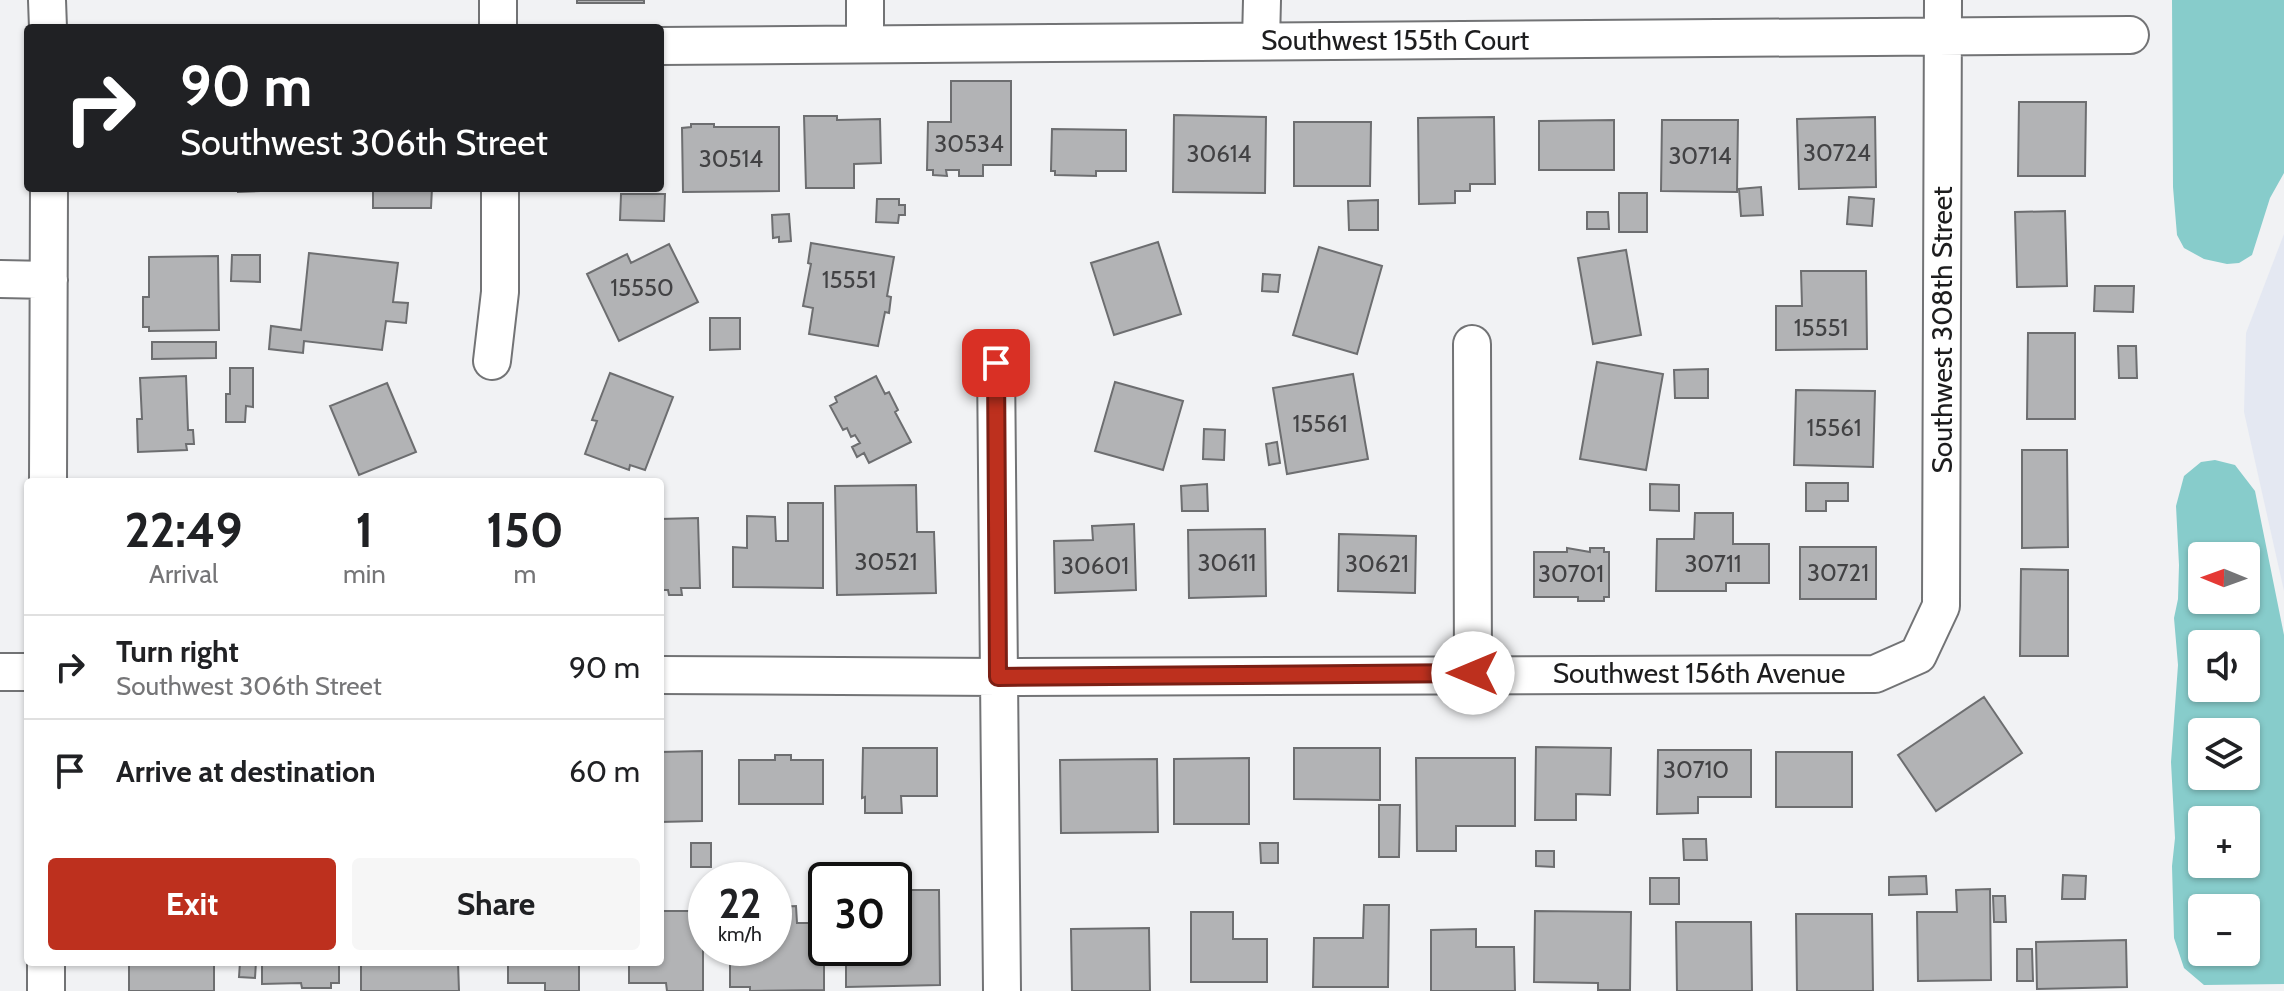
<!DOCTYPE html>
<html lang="en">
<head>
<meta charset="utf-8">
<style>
	:root { --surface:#fff; --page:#f6f6f6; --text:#202124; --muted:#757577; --line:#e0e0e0; --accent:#bd301e }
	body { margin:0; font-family:Cabin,sans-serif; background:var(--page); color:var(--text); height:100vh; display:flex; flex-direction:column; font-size:30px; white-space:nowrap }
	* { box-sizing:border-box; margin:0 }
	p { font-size:26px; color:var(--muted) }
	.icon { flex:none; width:44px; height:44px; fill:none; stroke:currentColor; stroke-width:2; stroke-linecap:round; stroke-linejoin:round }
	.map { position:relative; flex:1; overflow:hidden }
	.details { position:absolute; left:24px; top:478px; width:640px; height:488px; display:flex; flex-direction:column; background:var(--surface); border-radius:8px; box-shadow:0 2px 6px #0004 }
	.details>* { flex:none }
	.top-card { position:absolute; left:24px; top:24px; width:640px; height:168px; border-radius:8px; box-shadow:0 2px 6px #0004; background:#202124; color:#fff; overflow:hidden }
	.needle { width:52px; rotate:271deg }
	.controls { position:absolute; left:2188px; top:542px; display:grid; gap:16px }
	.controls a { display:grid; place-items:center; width:72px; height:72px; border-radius:8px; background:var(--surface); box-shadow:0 2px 6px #0004; font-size:40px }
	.speed { position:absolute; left:688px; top:862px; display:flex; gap:16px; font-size:40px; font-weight:700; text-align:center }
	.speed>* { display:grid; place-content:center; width:104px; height:104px; border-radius:50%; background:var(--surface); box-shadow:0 2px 6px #0004; line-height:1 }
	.speed small { font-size:20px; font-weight:400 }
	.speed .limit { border:4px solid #111; border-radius:12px; background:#fff; color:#111 }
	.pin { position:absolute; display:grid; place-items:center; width:68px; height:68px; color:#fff; margin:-34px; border-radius:16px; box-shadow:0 4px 12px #0006 }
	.me { position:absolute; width:88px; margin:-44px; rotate:270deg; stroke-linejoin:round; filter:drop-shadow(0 0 6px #0008) }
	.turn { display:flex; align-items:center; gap:28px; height:168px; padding:0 24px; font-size:36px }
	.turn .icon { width:104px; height:104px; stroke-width:2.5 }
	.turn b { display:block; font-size:56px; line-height:68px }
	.eta { display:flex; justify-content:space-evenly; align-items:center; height:136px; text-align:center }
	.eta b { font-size:48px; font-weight:700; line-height:56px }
	.primary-button { display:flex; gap:16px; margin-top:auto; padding:16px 24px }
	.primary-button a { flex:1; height:92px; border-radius:8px; background:var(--accent); color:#fff; font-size:32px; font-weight:700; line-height:92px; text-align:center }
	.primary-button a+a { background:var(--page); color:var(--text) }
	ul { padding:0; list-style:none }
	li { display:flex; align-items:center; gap:24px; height:104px; padding:0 24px; border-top:2px solid var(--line) }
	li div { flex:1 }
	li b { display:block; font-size:30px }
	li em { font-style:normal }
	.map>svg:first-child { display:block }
</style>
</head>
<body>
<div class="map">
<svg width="2284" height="991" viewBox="0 0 2284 991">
	<rect width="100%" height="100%" fill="#f1f2f4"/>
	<!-- built -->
	<path fill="#e4e8f2" d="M2284 234V591L2244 412 2246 333Z"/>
	<!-- water -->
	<path fill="#87cccb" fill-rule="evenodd" d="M2172 0H2284V173L2270 198 2252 255 2239 263 2227 264 2204 259 2184 248 2177 235 2173 187Z
		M2215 460 2235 465 2255 491 2284 635V984L2204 985 2184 968 2174 938 2172 866 2175 838 2171 762 2178 665 2174 618 2178 599 2179 565 2176 506 2184 476 2201 462ZM2202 556H2246V600H2202ZM2202 644H2246V688H2202ZM2202 732H2246V776H2202ZM2202 820H2246V864H2202ZM2202 908H2246V952H2202Z"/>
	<!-- building -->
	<path fill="#b2b3b5" stroke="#6d6e70" stroke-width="2" d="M577 0H644V3H577Z
		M951 81H1011V165H983V176H959V170H946L947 176 933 175V170H927L928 122H951Z
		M2019 102H2086L2085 176H2018Z
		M1174 115 1266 117 1265 193 1173 192Z
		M804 116H837V120L880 119 881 163 854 164V188H806Z
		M1494 117 1495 184H1470V191H1455V203L1419 204 1418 118Z
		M1875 117 1876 187 1799 189 1797 119Z
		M1614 120V170H1539V121Z
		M1662 120H1738L1737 192 1661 191Z
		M1294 122H1371L1370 186H1294Z
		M691 124H714V127H779V191L683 192 682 128 691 127Z
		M1052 129 1126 130V171H1096V176L1055 175V171H1051Z
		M1761 187 1763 215 1741 216 1739 189Z
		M238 188H287L288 190 238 192Z
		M373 188H432L431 208H373Z
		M1619 193H1647V232H1619Z
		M621 194H665L664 221 620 220Z
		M1849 197 1874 199 1872 226 1847 224Z
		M877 199H899V205H905V215H899L898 223 876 222Z
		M1378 200V230H1349L1348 201Z
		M2065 211 2067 286 2017 287 2015 212Z
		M1587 212H1608L1609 229H1587Z
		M789 214 791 241 779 242V237L773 238 772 215Z
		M1158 242 1181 314 1114 335 1091 263Z
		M811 243 894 257 887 296 891 297 889 313 885 312 878 346 809 334 813 308 803 306 811 264 808 263Z
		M669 244 698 302 619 341 587 274 627 254 631 263Z
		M1319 247 1382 266 1357 354 1293 335Z
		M1626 250 1641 335 1593 344 1578 258Z
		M309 253 398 263 393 302 408 303 406 323 386 321 382 350 304 341 303 353 269 349 271 326 301 330Z
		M232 255H260V282L231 281Z
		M218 256 219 330 149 331V327H143V297H149V257Z
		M1801 271H1866L1867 349 1776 350V306H1802Z
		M1263 274 1280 275 1278 292 1262 291Z
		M2095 286H2134L2133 312 2094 311Z
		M710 318H740V349L710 350Z
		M2028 333H2075V419H2027Z
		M152 342H216V358L152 359Z
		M2118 346H2136L2137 378H2119Z
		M1597 362 1663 374 1646 470 1580 459Z
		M230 368H253V407L246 406 245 422H226V394H230Z
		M1708 369V398H1675L1674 370Z
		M610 373 673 397 645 470 630 465 629 470 585 454 597 421 592 420Z
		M1353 374 1368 459 1287 474 1273 388Z
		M186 376 188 430H193L194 444H186L187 450 138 452 137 419H142L140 378Z
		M876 376 885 394 889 392 898 410 895 412 911 442 869 463 864 453 857 457 852 447 860 443 855 435 851 437 847 428 843 430 830 406 837 402 835 397Z
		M1115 382 1183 401 1163 470 1095 451Z
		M387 383 416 452 359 475 330 406Z
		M1796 390 1875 391 1873 467 1794 465Z
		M1204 429 1225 430 1224 460 1203 459Z
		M1277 442 1280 463 1269 465 1266 444Z
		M2022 450H2067L2068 547 2022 548Z
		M1806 483H1848V501H1826V511H1806Z
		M1207 484 1208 511H1182L1181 486Z
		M1650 484 1679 485V511L1650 510Z
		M916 485 917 532H934L936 593 837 595 835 486Z
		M788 503H823V588L733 587V547L747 548V516L775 517 776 541H788Z
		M1695 513H1733V544H1769V583H1726V591H1656L1657 539H1694Z
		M698 518 700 588H681L682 595H669L668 590H660V519Z
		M1134 524 1136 590 1055 593 1054 541 1093 540 1092 526Z
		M1265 529 1266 596 1189 598 1188 530Z
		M1339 534 1416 536 1415 593 1338 591Z
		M1800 547H1876V599H1800Z
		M1567 548 1590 552V548H1604V552H1609V597H1604V601H1578V597H1534V552H1567Z
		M2021 569 2068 570V656H2020Z
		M1984 697 2022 753 1936 811 1898 755Z
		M1536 747 1611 748 1610 795 1576 794V820H1535Z
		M863 748H937V796H901L902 813H865V797L862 798Z
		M1294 748H1380V800L1294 799Z
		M1658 750H1751V797H1698V813L1657 814Z
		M702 751V821L660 822V752Z
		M1776 752H1852V807H1776Z
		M775 755H791V760H823V804H739V760H775Z
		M1249 758V824H1174V759Z
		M1416 758H1515V826H1456V851H1417Z
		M1157 759 1158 832 1061 833 1060 760Z
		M1379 805H1400L1399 857H1379Z
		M1683 839H1706L1707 860H1684Z
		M691 843H711V867H691Z
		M1260 843H1278V863H1261Z
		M1536 851H1554V867L1536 866Z
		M2063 875 2086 876 2085 899H2062Z
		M1926 876 1927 894 1889 895V877Z
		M1650 878H1679V904H1650Z
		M1990 889 1991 980 1918 981 1917 912H1957L1956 890Z
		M894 890H939L940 985 846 987V948H894Z
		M1993 896H2005L2006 922H1994Z
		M1364 905H1389L1388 987H1313L1314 938H1363Z
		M796 906 797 923H824V990L750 991V987H730V948H774V907Z
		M660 911H703V991H667L666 983H629V962H660Z
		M1535 911 1631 912 1630 990H1598V983L1534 982Z
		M1191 912H1233V939H1267V982H1191Z
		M1796 914H1872L1873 991H1797Z
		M1676 922H1751L1752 991H1677Z
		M1149 928 1150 991H1072L1071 929Z
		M1476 929V947H1514L1515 991H1431V930Z
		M2126 940 2127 987 2037 989 2036 942Z
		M2017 949H2032L2033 981H2017Z
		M129 962H214V991H129Z
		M240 962H256L255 978 239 977Z
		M262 962H339V983H331V988H302L301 983 262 984Z
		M361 962H458L459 991H361Z
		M508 962H579V991H545V983H508Z"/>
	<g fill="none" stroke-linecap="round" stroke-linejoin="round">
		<defs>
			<path id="street" d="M47 0 48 28
				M498 0V28
				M1261 41 1262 0
				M865 44V0
				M660 46 2130 35
				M0 279 49 280
				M1472 344 1473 673
				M492 361 500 292V188
				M996 363 1002 991
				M48 482 49 188
				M0 672H28
				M660 675 998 677 1875 674 1918 655 1941 606 1943 0
				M46 991V962"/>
		</defs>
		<!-- street casing -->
		<use href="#street" stroke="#727375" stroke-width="40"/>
		<!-- street -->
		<use href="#street" stroke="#fff" stroke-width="36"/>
	</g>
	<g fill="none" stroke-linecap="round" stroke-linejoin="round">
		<defs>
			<path id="route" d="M996 363 998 677 1473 673"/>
		</defs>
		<!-- route casing -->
		<use href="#route" stroke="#7b1f14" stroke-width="20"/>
		<!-- route -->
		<use href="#route" stroke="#bd301e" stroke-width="14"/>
	</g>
	<g text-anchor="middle" stroke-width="6" stroke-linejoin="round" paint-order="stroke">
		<!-- number labels -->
		<g font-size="24" fill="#424244">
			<text x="969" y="152">30534</text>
			<text x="1837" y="161">30724</text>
			<text x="1219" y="162">30614</text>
			<text x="1700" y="164">30714</text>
			<text x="731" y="167">30514</text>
			<text x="849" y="288">15551</text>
			<text x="642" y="296">15550</text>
			<text x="1821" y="336">15551</text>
			<text x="1320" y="432">15561</text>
			<text x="1834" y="436">15561</text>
			<text x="886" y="570">30521</text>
			<text x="1227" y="571">30611</text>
			<text x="1377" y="572">30621</text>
			<text x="1713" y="572">30711</text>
			<text x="1095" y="574">30601</text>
			<text x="1838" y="581">30721</text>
			<text x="1571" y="582">30701</text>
			<text x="1696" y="778">30710</text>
		</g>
		<!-- street labels -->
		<g font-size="28" fill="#1d1d1e" stroke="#fff">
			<text x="1395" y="50">Southwest 155th Court</text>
			<text transform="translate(1942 330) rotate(-90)" y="10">Southwest 308th Street</text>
			<text x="1699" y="683">Southwest 156th Avenue</text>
		</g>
	</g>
</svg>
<div class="controls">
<a><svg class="needle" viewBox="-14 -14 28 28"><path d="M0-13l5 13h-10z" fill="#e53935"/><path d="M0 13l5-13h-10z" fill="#757577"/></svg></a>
<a><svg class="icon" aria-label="sound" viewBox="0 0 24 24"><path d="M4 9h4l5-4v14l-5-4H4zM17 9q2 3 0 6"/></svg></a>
<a><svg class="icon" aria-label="layers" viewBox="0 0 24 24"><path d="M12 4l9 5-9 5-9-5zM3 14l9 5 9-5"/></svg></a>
<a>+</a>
<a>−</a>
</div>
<div class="speed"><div>22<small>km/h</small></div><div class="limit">30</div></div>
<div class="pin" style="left:996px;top:363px;background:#d93025"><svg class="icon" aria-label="arrive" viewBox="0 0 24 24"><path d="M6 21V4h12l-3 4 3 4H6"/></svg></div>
<svg class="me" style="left:1473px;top:673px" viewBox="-20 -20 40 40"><circle r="19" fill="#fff"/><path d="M0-13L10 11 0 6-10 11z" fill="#bd301e"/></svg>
<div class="top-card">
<div class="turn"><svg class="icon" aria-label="right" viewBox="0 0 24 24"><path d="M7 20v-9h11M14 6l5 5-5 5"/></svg><div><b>90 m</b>Southwest 306th Street</div></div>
</div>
<section class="details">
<div class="eta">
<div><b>22:49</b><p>Arrival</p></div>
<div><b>1</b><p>min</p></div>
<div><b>150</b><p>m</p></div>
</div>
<ul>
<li><svg class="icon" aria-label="right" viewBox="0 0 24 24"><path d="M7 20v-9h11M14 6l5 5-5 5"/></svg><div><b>Turn right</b><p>Southwest 306th Street</p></div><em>90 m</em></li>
<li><svg class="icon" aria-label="arrive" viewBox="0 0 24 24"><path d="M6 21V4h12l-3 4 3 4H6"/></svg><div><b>Arrive at destination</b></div><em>60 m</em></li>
</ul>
<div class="primary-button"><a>Exit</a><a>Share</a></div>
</section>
</div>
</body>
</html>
